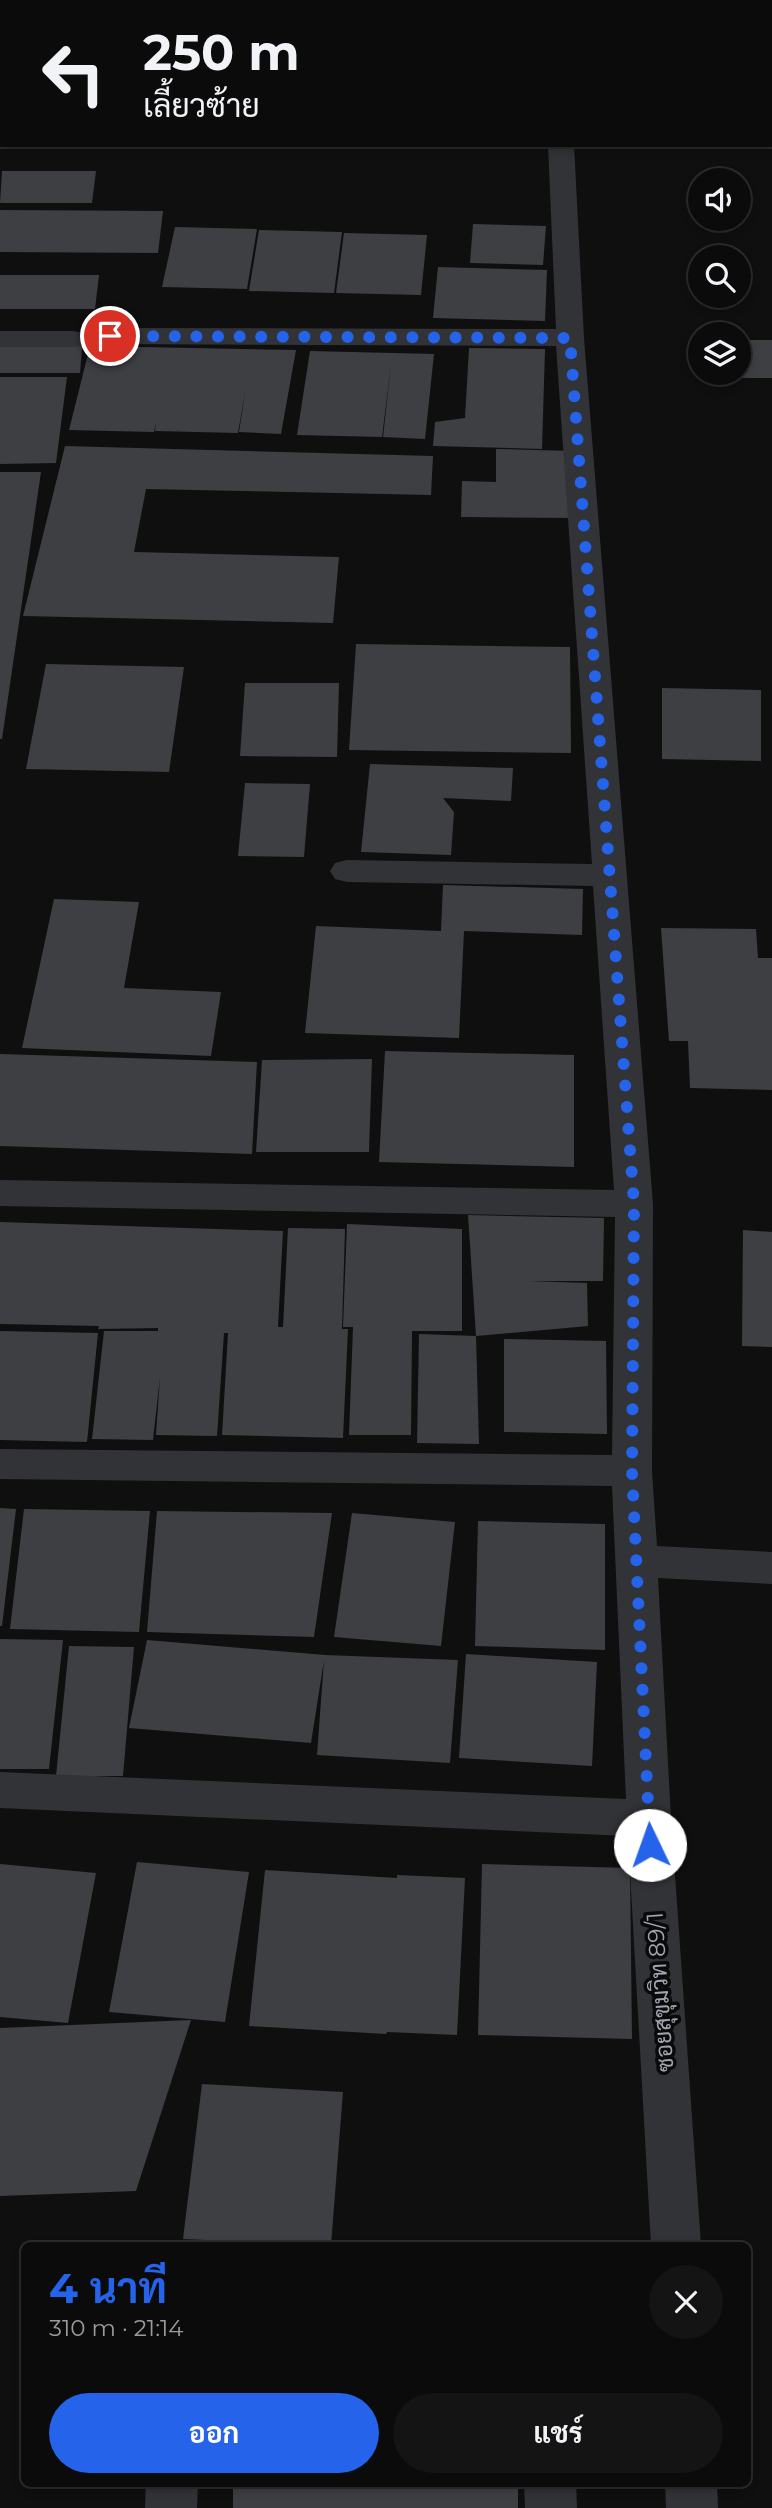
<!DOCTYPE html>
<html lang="th">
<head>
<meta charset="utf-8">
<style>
	:root { --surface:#0b0b0c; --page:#141415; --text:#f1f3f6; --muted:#9a9b9d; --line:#2b2b2d; --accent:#2563eb }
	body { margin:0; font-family:Montserrat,Sarabun,sans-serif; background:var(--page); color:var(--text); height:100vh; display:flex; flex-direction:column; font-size:26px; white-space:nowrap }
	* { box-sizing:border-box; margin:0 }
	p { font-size:23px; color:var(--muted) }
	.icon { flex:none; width:38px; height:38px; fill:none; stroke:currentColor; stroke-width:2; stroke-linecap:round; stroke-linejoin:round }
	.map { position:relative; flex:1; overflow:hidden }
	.drawer { position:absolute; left:21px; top:2242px; width:730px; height:245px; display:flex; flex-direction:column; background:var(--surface); border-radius:10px; box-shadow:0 4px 10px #0003,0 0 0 2px var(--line) }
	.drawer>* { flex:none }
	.banner { position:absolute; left:0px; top:0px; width:774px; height:147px; box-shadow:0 4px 10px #0003,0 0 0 2px var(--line); background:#0b0b0c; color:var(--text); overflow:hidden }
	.tools { position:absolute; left:688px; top:168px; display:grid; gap:14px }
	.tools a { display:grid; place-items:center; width:63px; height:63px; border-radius:50%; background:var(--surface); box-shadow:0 4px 10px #0003,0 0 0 2px var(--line); font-size:35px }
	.pin { position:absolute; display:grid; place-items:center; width:60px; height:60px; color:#fff; margin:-30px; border:4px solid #fff; border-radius:50%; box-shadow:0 2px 7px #0007 }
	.me { position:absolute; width:77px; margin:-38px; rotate:357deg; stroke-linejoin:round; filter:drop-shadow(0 0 5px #0008) }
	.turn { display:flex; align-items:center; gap:24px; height:147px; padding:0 28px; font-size:32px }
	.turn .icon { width:91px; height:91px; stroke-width:2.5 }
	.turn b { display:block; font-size:49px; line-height:60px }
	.round { display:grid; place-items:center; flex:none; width:74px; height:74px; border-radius:37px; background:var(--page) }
	.summary { display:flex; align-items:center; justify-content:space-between; height:119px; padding:0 28px }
	h1 { font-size:42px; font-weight:700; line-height:52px; color:var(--accent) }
	.button { display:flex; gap:14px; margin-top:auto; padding:14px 28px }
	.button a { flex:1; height:80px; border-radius:42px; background:var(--accent); color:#fff; font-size:28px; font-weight:700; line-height:80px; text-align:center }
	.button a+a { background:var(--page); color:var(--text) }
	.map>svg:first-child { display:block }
</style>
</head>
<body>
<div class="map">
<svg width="772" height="2508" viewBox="0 0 772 2508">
	<rect width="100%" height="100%" fill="#0f0f10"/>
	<!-- building -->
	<path fill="#3e3f43" d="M2 171H96L92 203H0Z
		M0 210 163 211 158 253 0 252Z
		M473 224 546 226 543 265 470 263Z
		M175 227 257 229 247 289 162 287Z
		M259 230 342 232 334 293 249 291Z
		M344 233 427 235 421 295 336 293Z
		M438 267 547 270 545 321 433 318Z
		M0 275H99L95 309H0Z
		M0 337H83L80 373H0Z
		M738 340H772V378H710V373H738Z
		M90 346 296 350 281 434 239 432 246 387 238 433 155 431 156 422 154 432 69 430Z
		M469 348 545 349 542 449 433 446 435 422 465 418Z
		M310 351 434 354 425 439 383 437 391 365 382 437 297 435Z
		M0 377H67L56 463 0 464Z
		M65 446 433 456 431 495 146 489 134 552 339 557 333 623 23 616Z
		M496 449 572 451 573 518 461 517 462 481 496 482Z
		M0 472H41L2 739H0Z
		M356 644 570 647 571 753 349 750Z
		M46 664 184 667 169 772 26 769Z
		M245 683H339L337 757 240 756Z
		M662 688 761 690V761L662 759Z
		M370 764 513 768 511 801 443 798 454 812 451 855 361 852Z
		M245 783 310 784 304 857 238 856Z
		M443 885 583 889 582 935 464 931 459 1038 305 1033 316 926 441 931Z
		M54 899 139 902 124 988 221 992 211 1056 22 1048Z
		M661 928 756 929 758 958H772V1090L690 1088 688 1041H669Z
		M385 1051 574 1055V1167L379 1162Z
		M0 1054 257 1062 252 1154 0 1146Z
		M372 1059 369 1152H256L262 1060Z
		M468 1215 604 1218 603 1281H528L587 1283 588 1326 476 1336Z
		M0 1222 283 1231 278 1327H283L288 1228 345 1229 342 1329H348L343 1438 222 1435 228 1333H224L217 1436 156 1435 160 1377 153 1440 92 1439 104 1331H158V1328L98 1329 99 1326 0 1324Z
		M347 1224 462 1229V1331H412L411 1435H349L353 1327H343Z
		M743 1230 772 1232V1347L742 1346Z
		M0 1331 98 1333 87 1442 0 1440Z
		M419 1334 476 1336 479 1444 417 1443Z
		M504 1339 606 1341 607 1434 504 1432Z
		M0 1508 16 1509 2 1626H0Z
		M24 1509 150 1511 139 1632 10 1629Z
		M157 1511 332 1513 314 1637 147 1632Z
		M352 1513 455 1522 441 1646 334 1637Z
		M478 1521 605 1524V1650L475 1646Z
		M0 1639 63 1640 49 1769H0Z
		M147 1640 325 1655 458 1660 450 1763 317 1755 324 1660 311 1743 129 1728Z
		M69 1646 134 1647 123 1776H56Z
		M466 1654 597 1662 592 1766 459 1758Z
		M137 1862 249 1872 225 2022 109 2012Z
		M0 1864 96 1873 68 2023 0 2017Z
		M482 1864 630 1868 632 2039 478 2035Z
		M265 1870 397 1878V1875L465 1878 457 2035 387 2032 386 2034 249 2026Z
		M191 2020 136 2191 0 2196V2028Z
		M202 2084 343 2092 331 2245 183 2239Z
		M233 2483H518V2508H233Z"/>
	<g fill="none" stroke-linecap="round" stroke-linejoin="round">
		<!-- minor -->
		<path fill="#323337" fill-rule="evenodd" d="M542 0H566V2H542Z
			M548 145H574L584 338 653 1204 652 1471 657 1546 772 1552V1584L658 1578 671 1818 701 2245H651L628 1836 0 1808V1772L626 1799 612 1486 0 1479V1449L612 1455 615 1217 0 1206V1180L614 1190 593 886 347 882 335 879 330 871 335 863 347 860 592 864 556 346 110 344 100 342 96 336 100 330 110 328 556 329Z
			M0 331H73L83 333 87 339 83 345 73 347H0Z
			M146 2483H198L197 2508H145Z
			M524 2483H576L577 2508H525Z
			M665 2483H717L718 2508H666Z"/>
	</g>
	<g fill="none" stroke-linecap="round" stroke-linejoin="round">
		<!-- route -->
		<path stroke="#2563eb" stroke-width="12" stroke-dasharray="0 21.6" d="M110 336 570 338 634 1204 632 1471 650 1845"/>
	</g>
	<g text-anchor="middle" stroke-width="7" stroke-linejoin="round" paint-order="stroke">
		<!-- street labels -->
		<g font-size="23" fill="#a1a5b0" stroke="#0a0a0b">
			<text transform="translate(660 1992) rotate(-94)" y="8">ซอยสุขุมวิท 89/1</text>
		</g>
	</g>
</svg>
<div class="tools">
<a><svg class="icon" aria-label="sound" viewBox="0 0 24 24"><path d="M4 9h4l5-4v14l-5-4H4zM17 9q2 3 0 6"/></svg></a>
<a><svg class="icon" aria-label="search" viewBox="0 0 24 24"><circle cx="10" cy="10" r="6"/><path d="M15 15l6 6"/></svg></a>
<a><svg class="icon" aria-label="layers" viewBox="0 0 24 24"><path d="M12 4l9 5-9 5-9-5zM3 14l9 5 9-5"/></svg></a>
</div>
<div class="pin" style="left:110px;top:336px;background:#d93025"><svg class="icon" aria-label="arrive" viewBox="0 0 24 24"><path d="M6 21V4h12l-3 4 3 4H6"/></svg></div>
<svg class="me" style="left:650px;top:1845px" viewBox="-20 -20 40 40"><circle r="19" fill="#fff"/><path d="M0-13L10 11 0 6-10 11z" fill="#2563eb"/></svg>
<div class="banner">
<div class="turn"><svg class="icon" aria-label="left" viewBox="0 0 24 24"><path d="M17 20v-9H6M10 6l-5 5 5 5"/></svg><div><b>250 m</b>เลี้ยวซ้าย</div></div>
</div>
<section class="drawer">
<div class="summary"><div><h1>4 นาที</h1><p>310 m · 21:14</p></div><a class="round"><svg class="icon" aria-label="close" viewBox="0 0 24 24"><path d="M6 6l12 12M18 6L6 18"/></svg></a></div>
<div class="button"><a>ออก</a><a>แชร์</a></div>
</section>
</div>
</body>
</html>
